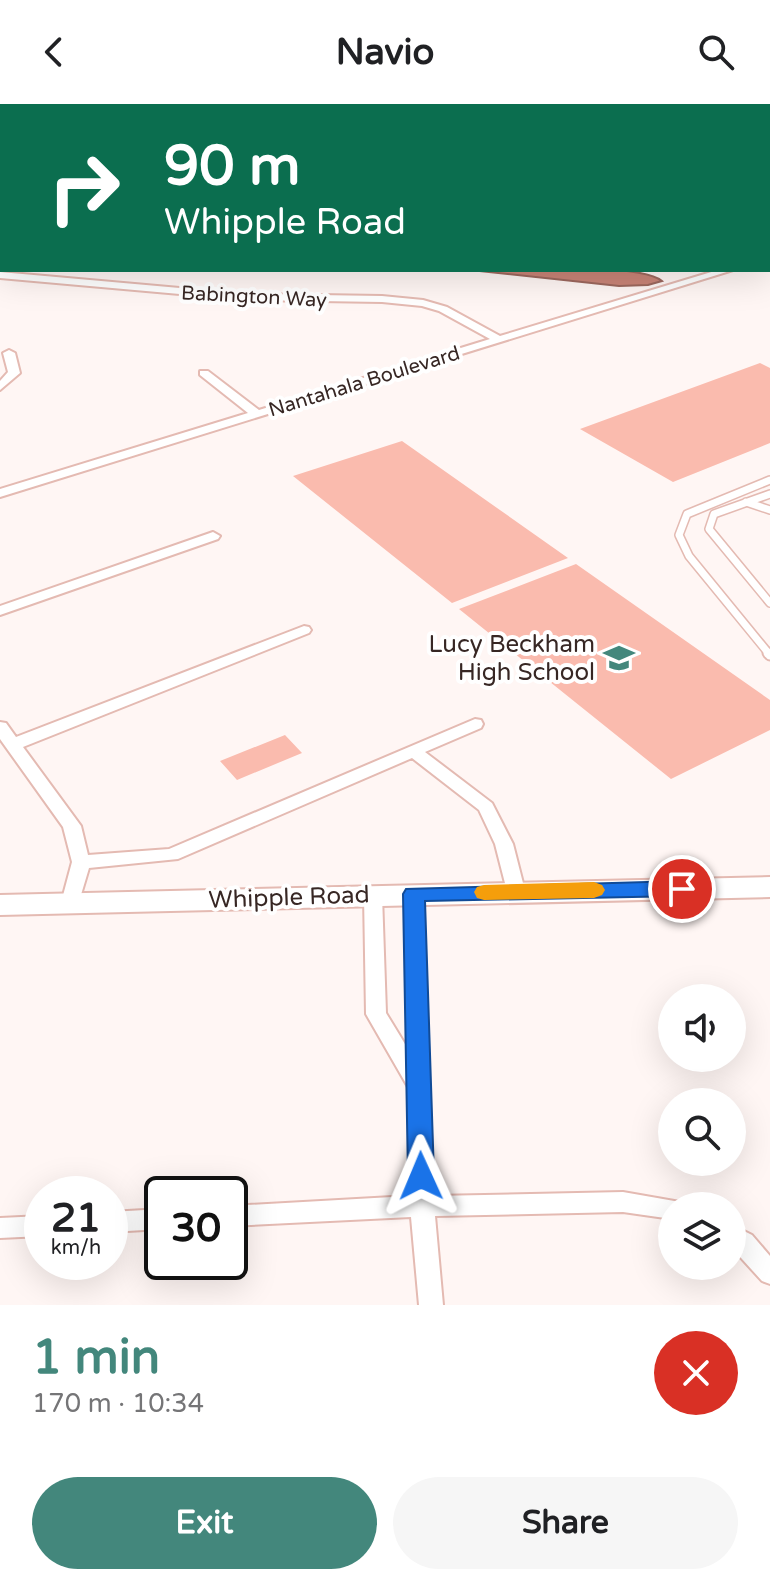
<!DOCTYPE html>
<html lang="en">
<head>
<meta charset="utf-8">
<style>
	:root { --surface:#fff; --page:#f6f6f6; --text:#202124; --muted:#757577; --accent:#43877c }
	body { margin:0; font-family:"Varela Round",sans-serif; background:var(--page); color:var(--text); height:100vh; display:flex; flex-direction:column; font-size:30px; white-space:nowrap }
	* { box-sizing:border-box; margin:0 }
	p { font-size:26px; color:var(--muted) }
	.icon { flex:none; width:44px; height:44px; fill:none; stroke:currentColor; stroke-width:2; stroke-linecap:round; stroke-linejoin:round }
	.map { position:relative; height:1201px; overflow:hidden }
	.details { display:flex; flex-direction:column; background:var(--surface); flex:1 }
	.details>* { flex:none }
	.guide { position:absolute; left:0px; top:0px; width:770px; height:168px; box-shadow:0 8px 32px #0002; background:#0b6e4f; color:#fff; overflow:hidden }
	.fabs { position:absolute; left:658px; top:880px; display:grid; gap:16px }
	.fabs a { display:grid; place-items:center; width:88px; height:88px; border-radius:50%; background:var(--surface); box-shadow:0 8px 32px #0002; font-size:40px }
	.speed { position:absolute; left:24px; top:1072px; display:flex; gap:16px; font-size:40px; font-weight:700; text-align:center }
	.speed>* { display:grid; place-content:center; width:104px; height:104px; border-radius:50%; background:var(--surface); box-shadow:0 8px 32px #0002; line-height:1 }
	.speed small { font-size:20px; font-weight:400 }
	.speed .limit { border:4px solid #111; border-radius:12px; background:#fff; color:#111 }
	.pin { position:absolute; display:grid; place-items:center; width:68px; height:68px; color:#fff; margin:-34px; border:4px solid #fff; border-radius:50%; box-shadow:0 2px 8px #0007 }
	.me { position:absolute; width:88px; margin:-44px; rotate:359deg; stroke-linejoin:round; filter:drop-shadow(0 0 6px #0008) }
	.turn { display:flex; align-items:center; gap:28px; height:168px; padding:0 32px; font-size:36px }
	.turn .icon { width:104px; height:104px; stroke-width:2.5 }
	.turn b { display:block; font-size:56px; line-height:68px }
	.round { display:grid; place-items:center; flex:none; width:84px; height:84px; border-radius:42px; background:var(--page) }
	.overview { display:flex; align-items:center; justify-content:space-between; height:136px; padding:0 32px }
	h1 { font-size:48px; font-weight:800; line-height:60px; color:var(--accent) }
	.primary-button { display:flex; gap:16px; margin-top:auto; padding:16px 32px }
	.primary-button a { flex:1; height:92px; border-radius:48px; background:var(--accent); color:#fff; font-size:32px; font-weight:800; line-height:92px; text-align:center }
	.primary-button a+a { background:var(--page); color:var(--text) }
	header { display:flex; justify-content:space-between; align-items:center; height:104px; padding:0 32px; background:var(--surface); font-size:36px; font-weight:800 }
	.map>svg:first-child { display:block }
</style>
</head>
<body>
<header><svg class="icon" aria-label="back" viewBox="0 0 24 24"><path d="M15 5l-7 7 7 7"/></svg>Navio<svg class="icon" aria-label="search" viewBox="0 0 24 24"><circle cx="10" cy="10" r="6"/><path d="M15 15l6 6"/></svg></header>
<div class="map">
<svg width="770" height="1201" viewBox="0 0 770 1201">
	<rect width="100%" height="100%" fill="#fff6f4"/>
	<!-- green -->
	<path fill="#fabbae" d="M760 259 770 264V339L673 378 580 325Z
		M402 337 568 454 452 499 293 372Z
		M576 460 770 596V626L671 675 459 505Z
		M285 631 302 649 237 676 220 657Z"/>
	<!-- water -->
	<path fill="#c98477" stroke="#9d685e" stroke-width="2" d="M470 166C506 166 639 158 662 177L648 181 619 182Z"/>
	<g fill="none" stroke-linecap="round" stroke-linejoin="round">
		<defs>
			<path id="lane-far2" d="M627 0 631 2"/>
			<path id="lane-far1" d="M770 390 714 410 709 425 770 499
				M746 398 770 406
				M770 551 689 452 679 431 687 410 770 376"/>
			<path id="lane" d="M768 549 770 551"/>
			<path id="street" d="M56 0H64L65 2H57Z
				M0 4H2V9H0Z
				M768 30H770V34H768Z
				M770 75V81L768 82V76Z
				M0 82H2V88H0Z
				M770 150V156L768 157V151Z
				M718 166H733L0 393V385L248 309 200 271V267H208L259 306 490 235 439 207 422 202 382 198 247 196 0 174V168L247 190 382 192 423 196 447 203 500 232Z
				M9 246 15 249 20 269 0 286V277L8 268 3 249Z
				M213 428 220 432 218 435 0 511V502Z
				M304 522 309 523 311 526 309 529 23 643 81 722 88 751 169 745 475 615 481 616 483 620 481 624 425 648 492 699 513 740 525 787 523 792H509L507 787 495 740 479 706 412 654 178 755 89 764 77 804H63L61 799 72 758 63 723 0 635V618L6 619 16 633Z
				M414 783 421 785 423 790 433 1092 623 1088 680 1098 682 1102H672V1115L623 1108 435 1112 443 1201H419L411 1113 230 1122V1102L410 1092 408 983 366 910 364 791 366 786H380L382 791 386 909 408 945 405 790 407 785Z
				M162 1105V1125L110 1128V1108Z
				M42 1112V1132L0 1134V1114Z
				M732 1121 752 1131 770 1152V1180L762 1177 732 1144Z"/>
			<path id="secondary" d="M770 773V793L0 811V791Z"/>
		</defs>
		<!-- lane-far2 casing -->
		<use href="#lane-far2" stroke="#e4bab2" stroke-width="6"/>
		<!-- lane-far1 casing -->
		<use href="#lane-far1" stroke="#e4bab2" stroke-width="10"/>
		<!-- lane casing -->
		<use href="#lane" stroke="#e4bab2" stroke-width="13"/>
		<!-- street casing -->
		<use href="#street" stroke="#e4bab2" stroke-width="4"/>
		<!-- secondary casing -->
		<use href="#secondary" stroke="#e4bab2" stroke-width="4"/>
		<!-- lane-far2 -->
		<use href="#lane-far2" stroke="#fff" stroke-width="4"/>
		<!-- lane-far1 -->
		<use href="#lane-far1" stroke="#fff" stroke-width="7"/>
		<!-- lane -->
		<use href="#lane" stroke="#fff" stroke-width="9"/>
		<!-- street -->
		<use href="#street" fill="#fff" fill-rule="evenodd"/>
		<!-- secondary -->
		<use href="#secondary" fill="#fff" fill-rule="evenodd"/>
	</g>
	<!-- route -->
	<path fill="#1a73e8" stroke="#114b97" stroke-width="2" d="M682 777 689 779 692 785 689 790 682 792 425 797 434 1072 430 1080 421 1083 412 1080 408 1072 403 790 406 785Z"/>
	<!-- slow -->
	<path fill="#f59e0b" d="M594 778 602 781 605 786 602 791 594 794 484 796 477 794 474 788 477 783 484 781Z"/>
	<!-- icons -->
	<defs>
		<symbol id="school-bare" viewBox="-9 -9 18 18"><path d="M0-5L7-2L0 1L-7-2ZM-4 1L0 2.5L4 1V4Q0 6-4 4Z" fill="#43877c" stroke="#fff" stroke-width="2.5" paint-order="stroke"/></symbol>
	</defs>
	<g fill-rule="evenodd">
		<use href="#school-bare" x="597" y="532" width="44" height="44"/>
	</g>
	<g text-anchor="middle" stroke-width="8" stroke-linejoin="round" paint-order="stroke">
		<!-- far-street labels -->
		<g font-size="20" fill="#372724" stroke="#fff">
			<text transform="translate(254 192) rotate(3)" y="7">Babington Way</text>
			<text transform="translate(364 277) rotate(-17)" y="7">Nantahala Boulevard</text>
		</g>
		<!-- poi labels -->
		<g font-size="24" fill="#372724" stroke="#fff" text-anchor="end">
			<text x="595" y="548">Lucy Beckham<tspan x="595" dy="28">High School</tspan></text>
		</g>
		<!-- street labels -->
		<g font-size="24" fill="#372724" stroke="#fff">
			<text transform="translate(289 793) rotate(-2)" y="8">Whipple Road</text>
		</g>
	</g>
</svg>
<div class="fabs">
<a><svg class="icon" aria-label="sound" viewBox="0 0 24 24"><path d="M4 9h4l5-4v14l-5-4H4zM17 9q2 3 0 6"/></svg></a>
<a><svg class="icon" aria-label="search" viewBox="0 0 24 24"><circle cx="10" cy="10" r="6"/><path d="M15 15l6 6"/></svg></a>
<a><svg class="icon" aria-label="layers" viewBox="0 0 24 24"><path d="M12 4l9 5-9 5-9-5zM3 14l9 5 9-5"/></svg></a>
</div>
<div class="speed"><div>21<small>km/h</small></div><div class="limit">30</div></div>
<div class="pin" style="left:682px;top:785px;background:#d93025"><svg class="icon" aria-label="arrive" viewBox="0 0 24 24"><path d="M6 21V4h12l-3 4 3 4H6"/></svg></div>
<svg class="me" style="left:421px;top:1072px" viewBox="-20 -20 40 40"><path d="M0-17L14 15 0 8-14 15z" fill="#1a73e8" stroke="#fff" stroke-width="4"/></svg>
<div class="guide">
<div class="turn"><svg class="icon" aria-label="right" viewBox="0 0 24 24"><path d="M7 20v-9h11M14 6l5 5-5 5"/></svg><div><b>90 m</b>Whipple Road</div></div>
</div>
</div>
<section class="details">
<div class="overview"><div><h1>1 min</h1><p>170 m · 10:34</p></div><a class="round" style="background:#d93025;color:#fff"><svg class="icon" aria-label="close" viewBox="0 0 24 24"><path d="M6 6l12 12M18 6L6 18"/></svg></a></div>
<div class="primary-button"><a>Exit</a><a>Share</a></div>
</section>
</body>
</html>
